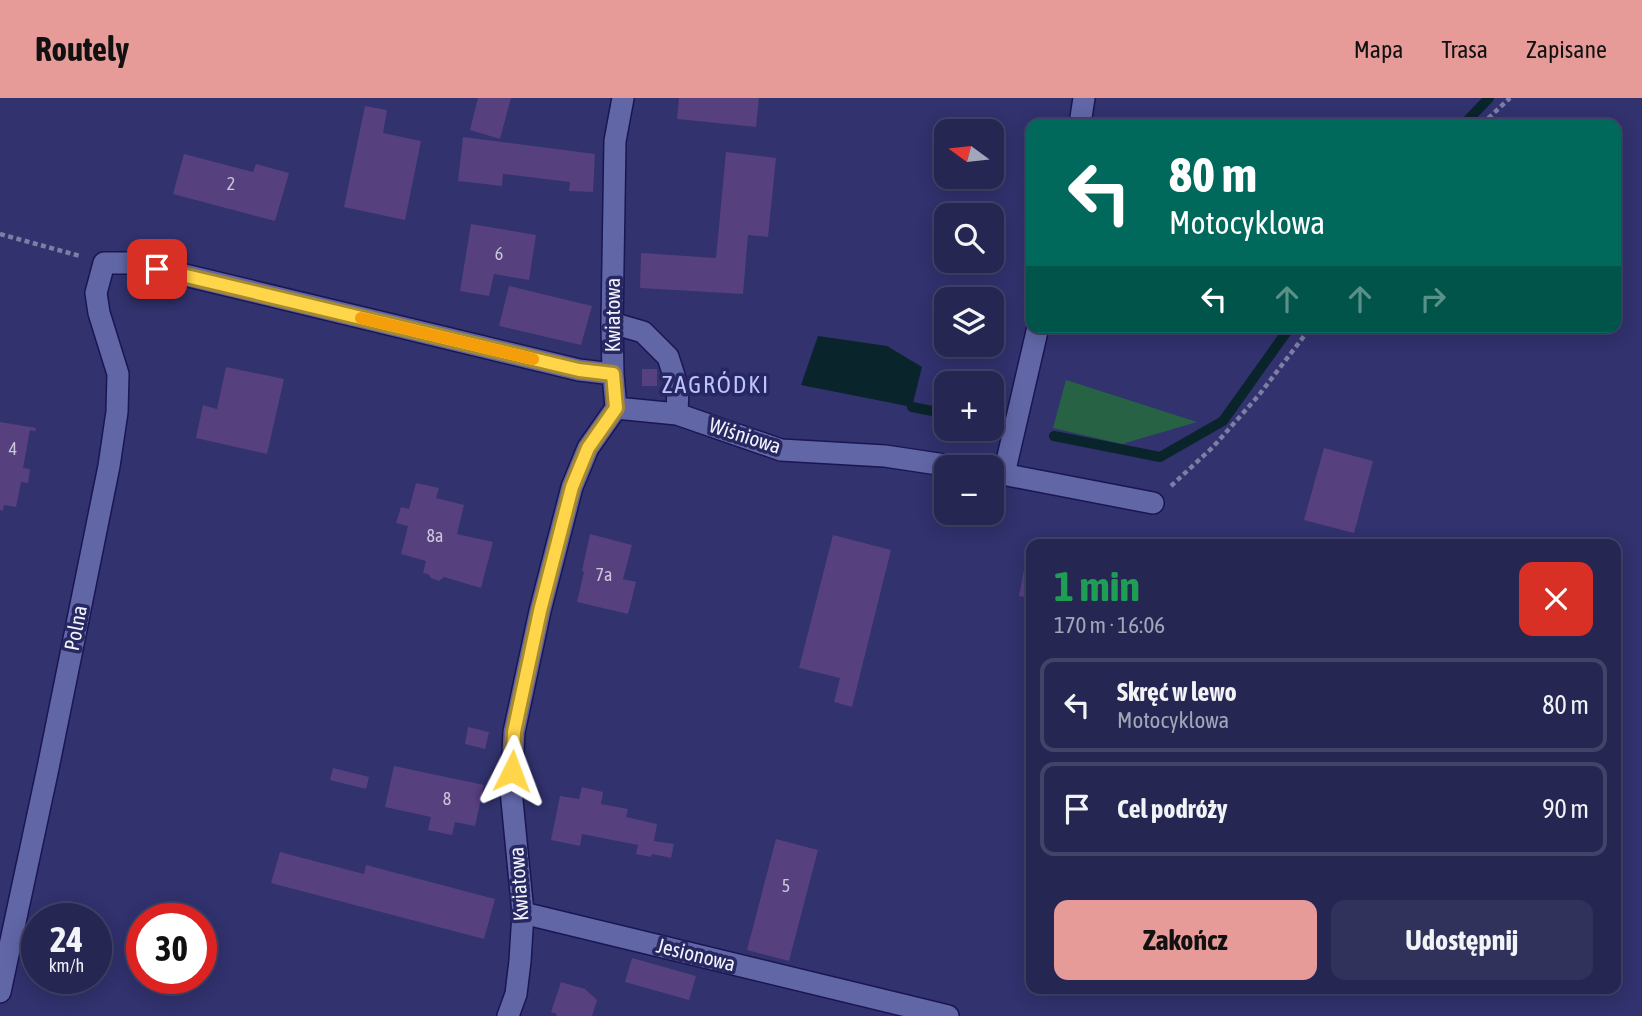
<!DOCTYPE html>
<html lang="pl">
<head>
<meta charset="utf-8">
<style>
	:root { --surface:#252652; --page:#31325c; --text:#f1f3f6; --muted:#a3a5b8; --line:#424369; --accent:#e69b98 }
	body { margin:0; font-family:"Asap Condensed",sans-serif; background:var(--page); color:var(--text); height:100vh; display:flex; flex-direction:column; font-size:26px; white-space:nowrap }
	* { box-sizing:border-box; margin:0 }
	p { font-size:23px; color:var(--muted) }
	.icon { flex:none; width:38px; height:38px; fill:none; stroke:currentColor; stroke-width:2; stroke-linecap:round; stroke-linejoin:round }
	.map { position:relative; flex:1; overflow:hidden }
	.panel { position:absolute; left:1026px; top:441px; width:595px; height:455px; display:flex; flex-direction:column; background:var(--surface); border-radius:14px; box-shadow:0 4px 18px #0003,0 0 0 2px var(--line) }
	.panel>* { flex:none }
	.hud { position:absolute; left:1026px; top:21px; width:595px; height:214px; border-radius:14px; box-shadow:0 4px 18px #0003,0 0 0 2px var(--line); background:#00695c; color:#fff; overflow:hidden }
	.needle { width:46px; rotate:285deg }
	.tools { position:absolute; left:934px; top:21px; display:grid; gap:14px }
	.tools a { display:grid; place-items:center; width:70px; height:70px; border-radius:14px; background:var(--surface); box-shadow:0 4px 18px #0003,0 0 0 2px var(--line); font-size:35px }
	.speed { position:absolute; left:21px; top:805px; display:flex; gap:14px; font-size:35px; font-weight:700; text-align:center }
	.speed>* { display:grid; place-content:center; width:91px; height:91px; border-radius:50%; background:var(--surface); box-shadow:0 4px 18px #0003,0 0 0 2px var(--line); line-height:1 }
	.speed small { font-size:18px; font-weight:400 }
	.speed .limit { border:10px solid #d22; background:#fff; color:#111 }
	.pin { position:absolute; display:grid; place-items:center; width:60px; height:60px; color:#fff; margin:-30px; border-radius:14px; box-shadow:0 4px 10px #0006 }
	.me { position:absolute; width:77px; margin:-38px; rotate:3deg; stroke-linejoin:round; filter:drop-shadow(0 0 5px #0008) }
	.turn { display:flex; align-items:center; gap:24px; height:147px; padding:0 28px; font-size:32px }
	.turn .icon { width:91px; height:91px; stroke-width:2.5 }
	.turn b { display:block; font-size:49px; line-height:60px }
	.lanes { display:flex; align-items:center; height:66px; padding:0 28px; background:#0003; justify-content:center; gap:35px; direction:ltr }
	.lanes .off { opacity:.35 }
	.round { display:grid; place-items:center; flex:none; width:74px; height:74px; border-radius:14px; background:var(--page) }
	.headline { display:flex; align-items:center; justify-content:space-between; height:119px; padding:0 28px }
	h1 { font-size:42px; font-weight:700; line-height:52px; color:#1e9e55 }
	.cta { display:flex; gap:14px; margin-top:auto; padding:14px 28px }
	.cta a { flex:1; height:80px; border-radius:14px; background:var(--accent); color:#111; font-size:28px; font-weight:700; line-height:80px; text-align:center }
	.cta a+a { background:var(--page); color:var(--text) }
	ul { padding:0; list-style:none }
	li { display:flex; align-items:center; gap:21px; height:94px; margin:0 14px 10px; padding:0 14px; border:4px solid var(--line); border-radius:14px }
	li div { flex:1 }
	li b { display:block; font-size:26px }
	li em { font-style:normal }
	header { display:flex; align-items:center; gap:42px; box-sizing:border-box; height:98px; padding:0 35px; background:var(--accent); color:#111 }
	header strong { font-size:33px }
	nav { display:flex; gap:38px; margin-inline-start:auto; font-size:24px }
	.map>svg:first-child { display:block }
</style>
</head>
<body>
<header>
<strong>Routely</strong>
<nav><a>Mapa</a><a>Trasa</a><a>Zapisane</a></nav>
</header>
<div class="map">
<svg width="1642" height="918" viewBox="0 0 1642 918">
	<rect width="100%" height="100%" fill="#31326e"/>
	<!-- green -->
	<path fill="#286245" d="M1066 282 1197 324 1122 346 1053 330Z"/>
	<!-- water -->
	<path fill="#0a242c" d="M818 238 887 248 922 269 912 309 801 287Z"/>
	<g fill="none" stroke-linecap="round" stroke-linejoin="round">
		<!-- stream -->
		<path stroke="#0a242c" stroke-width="10" d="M1464 26 1489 0
			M912 309 947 316
			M992 326 1002 328
			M1054 338 1160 359 1223 323 1290 229"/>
	</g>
	<!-- building -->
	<path fill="#57407e" d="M478 0H511L500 41 470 32Z
		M679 0H759L756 29 677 21Z
		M365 8 387 12 383 35 421 43 405 122 344 109Z
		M463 39 595 56 593 94 569 93 570 84 503 76 502 88 458 83Z
		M726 54 776 60 768 139 748 137 743 196 640 190 641 155 716 160Z
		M184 56 253 74 256 66 289 75 275 123 173 96Z
		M471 126 536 137 529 182 494 176 489 198 460 193Z
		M509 188 592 208 581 247 499 228Z
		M226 269 284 281 267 356 196 340 203 307 217 311Z
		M642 271H657V288H642Z
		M0 324 36 330 35 333 30 332 23 370 30 371 28 385 21 384 16 409 4 407 3 413 0 412Z
		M1324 350 1373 363 1354 435 1304 422Z
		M416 385 439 390 436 400 464 407 457 436 493 444 481 490 444 479 439 483 431 480 428 476 423 475 426 463 401 456 408 428 396 425 401 409 409 411Z
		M590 436 632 447 623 481 636 484 628 516 577 504 584 474 582 473Z
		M833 437 891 452 852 609 834 604 840 580 799 570Z
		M1024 472 1031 474V500L1019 498Z
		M468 629 489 634 485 651 465 646Z
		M394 668 484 687 475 728 455 724 452 737 428 732 431 719 385 709Z
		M333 670 369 679 366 691 330 682Z
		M582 689 603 694 601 706 628 711 626 719 657 726 654 743 674 746 671 760 652 756 651 759 636 756 638 747 582 736 580 748 551 742 560 698 579 701Z
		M776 741 818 752 789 863 747 852Z
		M280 754 364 776 366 767 495 801 484 841 271 785Z
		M632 860 696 878 689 902 625 884Z
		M561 884 585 891 597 902 592 918H556L557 916 551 914Z"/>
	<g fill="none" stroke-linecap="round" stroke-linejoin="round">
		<defs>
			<path id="minor" d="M1080 26 1084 0
				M612 225 643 234 668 259 678 290 677 316
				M616 310 677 316 781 352 885 358 958 369
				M992 374 1153 405
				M1004 376 1038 229
				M523 815 948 918
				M0 894 48 670 109 368 117 314 118 276 99 215 96 195 104 165H135L579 272 613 276
				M508 918 516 896 520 863 523 815 511 692 514 634 540 513 572 389 588 350 616 310 613 276 612 225 615 43 623 0"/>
		</defs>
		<!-- minor casing -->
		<use href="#minor" stroke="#1a1651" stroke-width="24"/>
		<!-- path -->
		<path stroke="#7d7ea5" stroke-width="4.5" stroke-dasharray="5 3.5" stroke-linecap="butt" d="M1482 26 1510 0
			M0 136 80 158
			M1171 388 1213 349 1259 297 1311 229"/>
		<!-- minor -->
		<use href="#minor" stroke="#6166a7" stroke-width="21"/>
	</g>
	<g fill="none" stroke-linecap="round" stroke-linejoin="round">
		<defs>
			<path id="route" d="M157 171 579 272 613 276 616 310 588 350 572 389 540 513 514 634 512 673"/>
		</defs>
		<!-- route casing -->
		<use href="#route" stroke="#a68a30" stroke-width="18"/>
		<!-- route -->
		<use href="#route" stroke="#ffd54a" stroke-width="12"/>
		<!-- slow -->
		<path stroke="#f59e0b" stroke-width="12" d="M361 220 533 261"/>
	</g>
	<g text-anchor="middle" stroke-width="7" stroke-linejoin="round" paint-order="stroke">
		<!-- number labels -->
		<g font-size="18" fill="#cac6db">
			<text x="231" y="92">2</text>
			<text x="499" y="162">6</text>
			<text x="13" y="357">4</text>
			<text x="435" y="444">8a</text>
			<text x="604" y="483">7a</text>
			<text x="447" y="707">8</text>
			<text x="786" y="794">5</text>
		</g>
		<!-- street labels -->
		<g font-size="21" fill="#f1f2fa" stroke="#272762">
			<text transform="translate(613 217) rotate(-90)" y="7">Kwiatowa</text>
			<text transform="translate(745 338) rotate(18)" y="7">Wiśniowa</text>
			<text transform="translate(76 530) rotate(-79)" y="7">Polna</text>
			<text transform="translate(519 786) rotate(-94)" y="7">Kwiatowa</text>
			<text transform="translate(696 857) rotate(14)" y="7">Jesionowa</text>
		</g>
		<!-- quarter labels -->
		<g font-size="24" letter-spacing="2" fill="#bcc3fe" stroke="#272762">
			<text x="716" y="295">ZAGRÓDKI</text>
		</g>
	</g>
</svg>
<div class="tools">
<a><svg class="needle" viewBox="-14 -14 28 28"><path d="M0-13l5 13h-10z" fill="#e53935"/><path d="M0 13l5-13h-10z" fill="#a3a5b8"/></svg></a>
<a><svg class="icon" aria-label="search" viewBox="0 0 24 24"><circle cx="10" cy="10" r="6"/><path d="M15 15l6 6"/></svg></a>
<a><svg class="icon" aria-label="layers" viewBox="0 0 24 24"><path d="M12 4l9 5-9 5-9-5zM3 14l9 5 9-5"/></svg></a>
<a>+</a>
<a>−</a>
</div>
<div class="speed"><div>24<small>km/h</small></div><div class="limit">30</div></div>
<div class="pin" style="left:157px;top:171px;background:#d93025"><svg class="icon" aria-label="arrive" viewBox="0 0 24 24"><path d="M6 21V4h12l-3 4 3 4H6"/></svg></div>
<svg class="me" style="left:512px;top:673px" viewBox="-20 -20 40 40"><path d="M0-17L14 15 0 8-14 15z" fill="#ffd54a" stroke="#fff" stroke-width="4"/></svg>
<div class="hud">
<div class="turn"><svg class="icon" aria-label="left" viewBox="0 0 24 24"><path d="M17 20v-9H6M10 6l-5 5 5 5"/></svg><div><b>80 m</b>Motocyklowa</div></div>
<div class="lanes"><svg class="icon" aria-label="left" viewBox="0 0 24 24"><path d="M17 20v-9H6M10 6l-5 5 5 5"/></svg><svg class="icon off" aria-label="ahead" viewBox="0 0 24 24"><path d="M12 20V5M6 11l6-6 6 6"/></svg><svg class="icon off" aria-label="ahead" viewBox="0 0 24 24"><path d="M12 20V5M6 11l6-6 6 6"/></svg><svg class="icon off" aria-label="right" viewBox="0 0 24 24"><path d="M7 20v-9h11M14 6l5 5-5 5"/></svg></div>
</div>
<section class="panel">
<div class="headline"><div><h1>1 min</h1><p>170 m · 16:06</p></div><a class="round" style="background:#d93025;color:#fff"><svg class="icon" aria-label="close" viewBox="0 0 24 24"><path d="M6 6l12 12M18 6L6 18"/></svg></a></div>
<ul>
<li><svg class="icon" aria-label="left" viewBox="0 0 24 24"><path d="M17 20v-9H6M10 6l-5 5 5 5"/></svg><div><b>Skręć w lewo</b><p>Motocyklowa</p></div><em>80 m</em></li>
<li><svg class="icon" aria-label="arrive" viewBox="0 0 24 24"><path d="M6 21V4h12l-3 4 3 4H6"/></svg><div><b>Cel podróży</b></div><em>90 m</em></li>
</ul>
<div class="cta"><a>Zakończ</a><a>Udostępnij</a></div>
</section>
</div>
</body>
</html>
